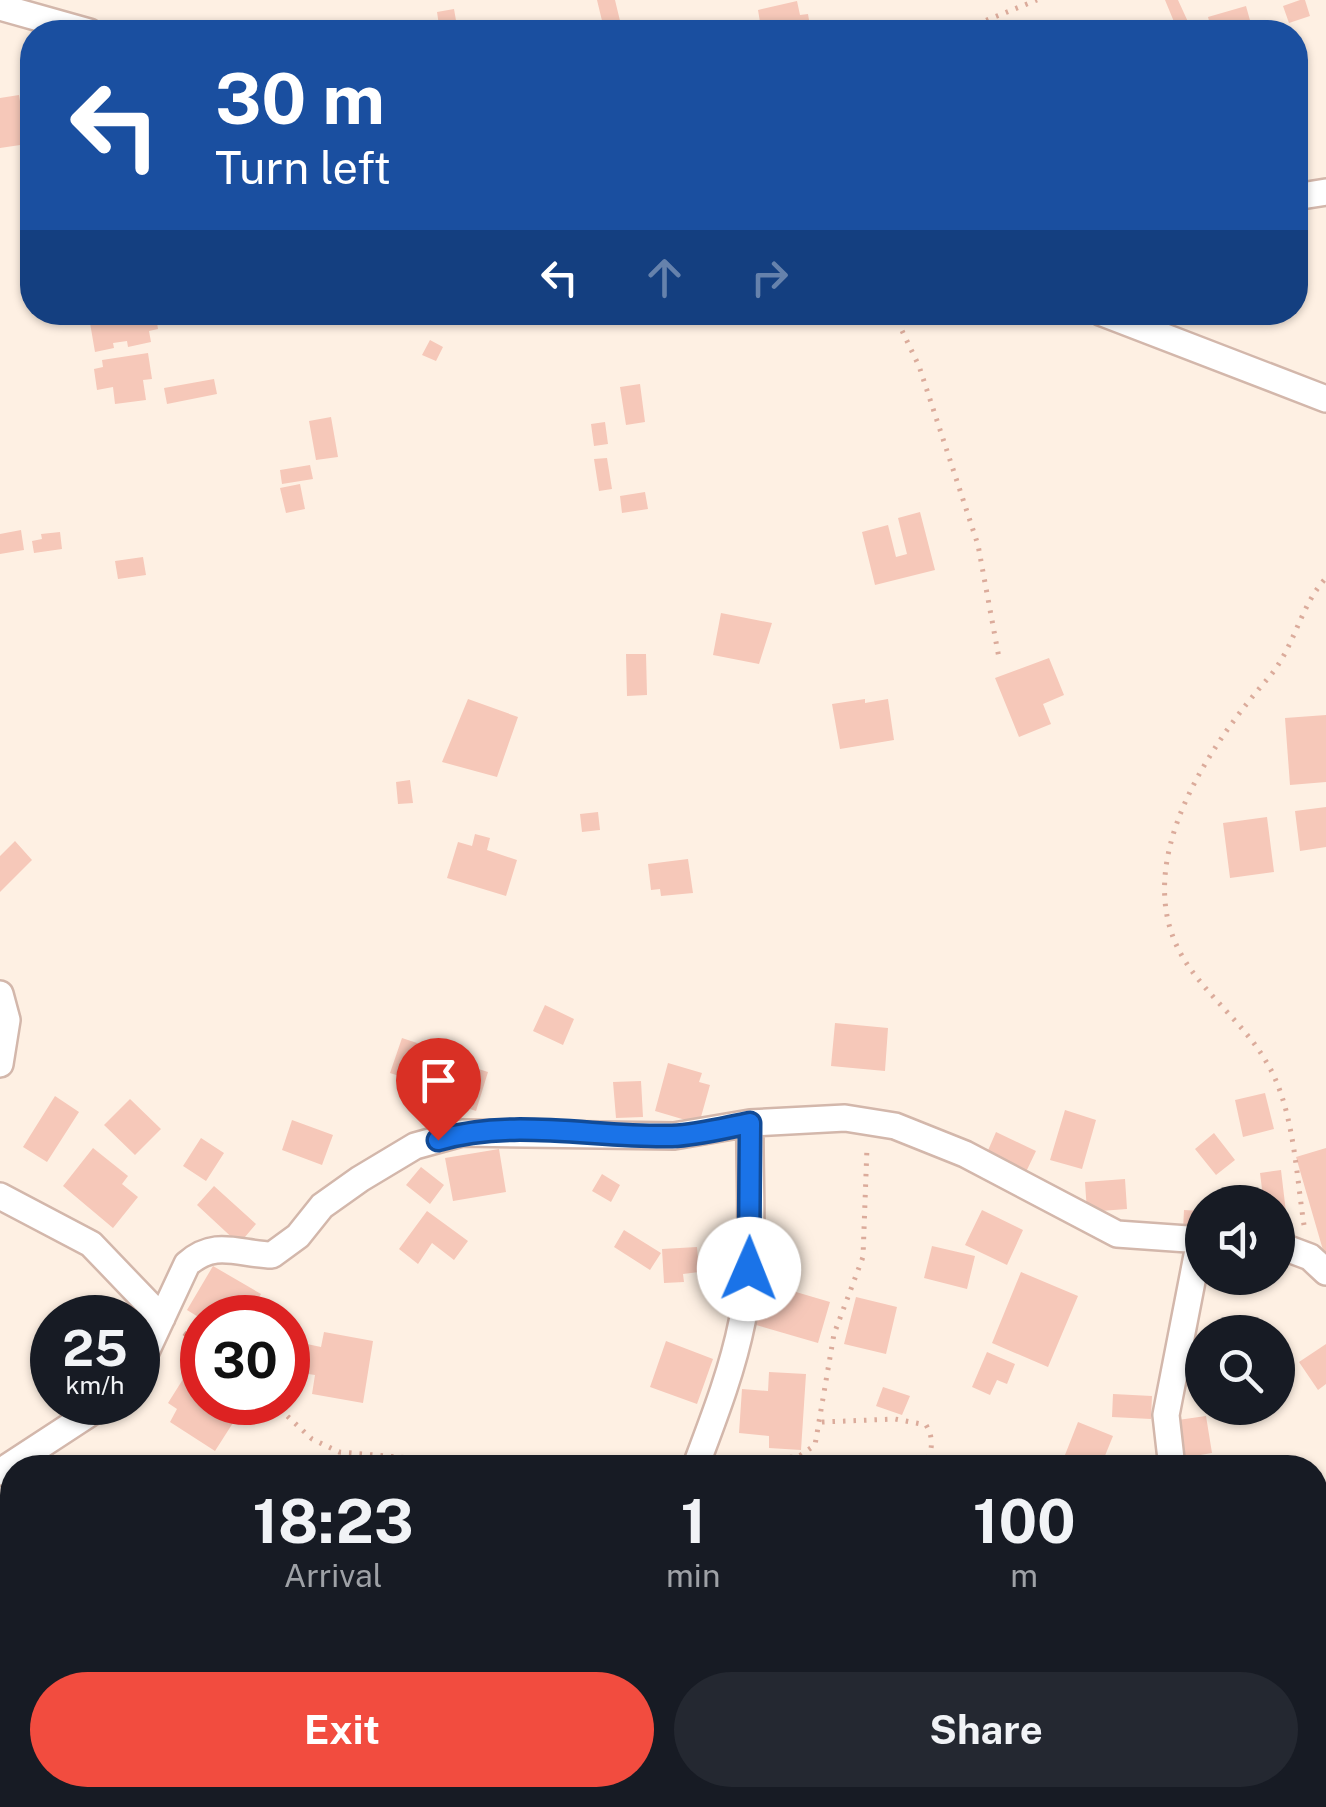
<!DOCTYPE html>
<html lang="en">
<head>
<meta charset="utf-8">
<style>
	:root { --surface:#171b24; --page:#242831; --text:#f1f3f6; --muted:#9ea1a6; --accent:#f24c3f }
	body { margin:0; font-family:"Public Sans",sans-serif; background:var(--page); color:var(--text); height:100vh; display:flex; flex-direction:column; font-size:38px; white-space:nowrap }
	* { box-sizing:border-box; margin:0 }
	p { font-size:32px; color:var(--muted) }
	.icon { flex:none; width:55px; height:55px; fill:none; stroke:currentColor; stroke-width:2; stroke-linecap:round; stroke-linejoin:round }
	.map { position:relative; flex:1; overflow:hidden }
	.side { position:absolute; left:0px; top:1455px; width:1328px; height:352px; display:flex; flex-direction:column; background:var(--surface); border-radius:40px 40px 0 0; box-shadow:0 2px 8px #0004 }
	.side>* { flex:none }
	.top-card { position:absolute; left:20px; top:20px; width:1288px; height:305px; border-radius:40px; box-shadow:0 2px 8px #0004; background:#1a4fa0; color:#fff; overflow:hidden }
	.controls { position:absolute; left:1185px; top:1185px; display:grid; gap:20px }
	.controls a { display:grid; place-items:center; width:110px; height:110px; border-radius:50%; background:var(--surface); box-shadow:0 2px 8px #0004; font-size:50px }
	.speed { position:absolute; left:30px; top:1295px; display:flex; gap:20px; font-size:50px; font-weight:700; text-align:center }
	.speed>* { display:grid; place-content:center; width:130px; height:130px; border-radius:50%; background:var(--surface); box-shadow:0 2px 8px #0004; line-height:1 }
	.speed small { font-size:25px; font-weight:400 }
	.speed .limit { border:15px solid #d22; background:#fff; color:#111 }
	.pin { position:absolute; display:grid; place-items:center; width:85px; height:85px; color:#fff; margin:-102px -42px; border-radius:50% 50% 50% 0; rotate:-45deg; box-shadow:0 0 10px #0007 }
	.pin .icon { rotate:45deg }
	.me { position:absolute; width:110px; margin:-55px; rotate:1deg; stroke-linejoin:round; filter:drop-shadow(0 0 8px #0008) }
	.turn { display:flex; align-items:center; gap:35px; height:210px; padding:0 30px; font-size:45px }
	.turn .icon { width:130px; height:130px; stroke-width:2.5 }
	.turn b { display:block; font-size:70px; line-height:85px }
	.lanes { display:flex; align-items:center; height:95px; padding:0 30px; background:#0003; justify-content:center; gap:50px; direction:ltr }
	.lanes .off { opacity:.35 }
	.eta { display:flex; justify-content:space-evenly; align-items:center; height:170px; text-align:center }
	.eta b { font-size:60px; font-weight:700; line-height:70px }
	.action { display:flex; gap:20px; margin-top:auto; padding:20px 30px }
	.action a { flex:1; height:115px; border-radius:60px; background:var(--accent); color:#fff; font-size:40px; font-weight:700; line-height:115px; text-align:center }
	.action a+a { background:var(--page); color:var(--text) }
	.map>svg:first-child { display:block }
</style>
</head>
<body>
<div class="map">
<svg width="1326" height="1807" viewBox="0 0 1326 1807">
	<rect width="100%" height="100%" fill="#fef0e3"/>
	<!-- building -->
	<path fill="#f6c8b9" d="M597 0H615L621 25 604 29Z
		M1165 0H1178L1189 24 1177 29Z
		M1300 0H1305L1310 16 1289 23 1283 6Z
		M797 1 800 15 808 14 811 32H752L751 24 760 22 758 10Z
		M1246 6 1251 24 1212 32 1208 17Z
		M454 9 458 32H440L437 12Z
		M19 95 27 144 0 148V98Z
		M307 312H331L332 319 309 324Z
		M132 316 133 324 157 323 158 329 149 331 151 342 128 347 127 341 113 343 114 348 95 352 90 323Z
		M430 340 443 347 436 361 422 355Z
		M148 353 152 379 143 380 146 400 115 404 113 387 97 390 94 369 103 367 102 360Z
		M214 379 217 394 167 404 164 388Z
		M640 384 645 422 626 425 620 387Z
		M331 417 338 457 316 460 309 421Z
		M605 422 608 444 594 446 591 424Z
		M607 458 612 489 599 491 594 459Z
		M310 465 313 479 282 484 280 470Z
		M300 484 305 509 286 513 280 488Z
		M645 492 648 509 622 513 620 496Z
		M920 512 935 570 875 585 862 532 888 525 896 557 907 554 898 518Z
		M21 530 24 550 0 554V534Z
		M60 532 62 549 34 553 32 541 42 539 41 534Z
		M143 557 146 575 118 579 115 561Z
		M721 613 772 623 759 664 713 655Z
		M626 654H646L647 695 627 696Z
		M1049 658 1064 695 1043 704 1051 724 1019 737 995 678Z
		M468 699 518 717 497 777 442 762Z
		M865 699V703L888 699 894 740 840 749 832 704Z
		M1326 715V782L1290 785 1285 718Z
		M410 780 413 803 398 804 396 782Z
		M1326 807V847L1300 851 1295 811Z
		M598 812 600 830 582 832 580 814Z
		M1267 817 1274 872 1230 878 1223 823Z
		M475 834 490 838 487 850 517 860 506 896 447 878 458 842 472 846Z
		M15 841 32 860 0 892V856Z
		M688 859 693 893 661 896 660 889 651 890 648 864Z
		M545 1005 574 1019 563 1045 533 1031Z
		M835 1023 888 1028 885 1071 831 1066Z
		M402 1038 441 1051 429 1086 390 1073Z
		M447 1059 488 1072 476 1111 435 1098Z
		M668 1063 702 1073 699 1082 710 1085 699 1124 655 1111Z
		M641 1081 643 1117 616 1118 613 1082Z
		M1265 1093 1274 1129 1243 1137 1235 1100Z
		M55 1096 79 1112 47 1162 23 1147Z
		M130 1099 161 1129 135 1155 104 1125Z
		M1065 1110 1096 1120 1082 1169 1050 1160Z
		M292 1120 333 1135 322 1165 282 1150Z
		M996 1132 1036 1151 1025 1174 986 1155Z
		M1214 1133 1235 1160 1216 1175 1195 1149Z
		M201 1138 224 1153 206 1181 183 1166Z
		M93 1148 128 1176 122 1184 138 1197 113 1228 63 1186Z
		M1326 1148V1257H1325L1296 1157Z
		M499 1149 506 1192 453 1201 445 1158Z
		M421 1167 444 1185 430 1204 406 1185Z
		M1281 1170 1287 1221 1278 1223V1202L1240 1200 1263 1197 1260 1173Z
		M602 1174 620 1185 611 1202 592 1191Z
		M1125 1179 1127 1209 1087 1212 1085 1182Z
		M214 1186 256 1224 239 1244 197 1205Z
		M982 1210 1023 1230 1007 1265 965 1245Z
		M1184 1210 1202 1211V1231L1183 1230Z
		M427 1211 468 1241 454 1260 432 1243 418 1264 399 1249Z
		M624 1230 661 1253 650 1270 614 1247Z
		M932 1246 975 1256 967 1289 924 1278Z
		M697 1247 699 1272 683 1274 684 1282 664 1283 662 1249Z
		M213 1266 261 1294 247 1318H200L187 1310Z
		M1021 1272 1078 1296 1048 1367 992 1343Z
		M762 1282 830 1302 818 1343 749 1323Z
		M856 1297 897 1307 886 1354 844 1344Z
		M324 1332 373 1341 363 1403 312 1394 315 1375 302 1373 307 1344 321 1347Z
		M666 1341 713 1359 697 1404 650 1387Z
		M1326 1344V1384L1318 1390 1299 1362Z
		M987 1352 1015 1364 1007 1384 997 1380 990 1395 972 1387Z
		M769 1372 806 1374 801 1450 769 1448V1436L739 1433 742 1389 768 1391Z
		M185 1376 202 1387V1402H235L230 1410 238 1415 215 1451 170 1422 177 1409 168 1403Z
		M883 1387 910 1396 902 1415 876 1406Z
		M1113 1394 1152 1396 1151 1419 1112 1417Z
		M1206 1416 1212 1453 1177 1459 1171 1421Z
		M1078 1422 1113 1436 1100 1468H1081L1063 1460Z
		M50 1795H80V1802L50 1803Z
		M182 1795H243L244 1805 183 1807Z
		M303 1795H326L340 1800 337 1807H298Z
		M498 1795H528L523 1807 495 1803Z
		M628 1795H663L657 1807Z
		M684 1795H741L735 1807H705Z
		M780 1795H836L830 1807H774Z"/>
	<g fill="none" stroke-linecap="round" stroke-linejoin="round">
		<defs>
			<path id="street" d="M0 7 89 32
				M1295 197 1326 192
				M1100 312 1326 399
				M0 994 7 1020 0 1064
				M0 1196 91 1244 162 1318
				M1278 1245 1310 1257 1326 1272
				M138 1369 187 1264C215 1239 238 1254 272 1255L298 1236 322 1206 360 1179 415 1146 462 1133 674 1136 750 1123 845 1118 895 1126 965 1154 1117 1234 1202 1240
				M695 1468C713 1420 732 1372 742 1322 756 1258 749 1188 750 1123
				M1172 1468 1166 1415 1200 1240
				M0 1472 107 1402
				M925 1795 950 1807
				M1245 1795 1255 1807
				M534 1807 538 1795
				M1067 1807 1073 1795"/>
		</defs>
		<!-- street casing -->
		<use href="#street" stroke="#d3b7ab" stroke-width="30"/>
		<!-- path -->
		<path stroke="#dbab9b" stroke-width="5" stroke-dasharray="2.5 8" stroke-linecap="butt" d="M957 32 1037 0
			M893 312 919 366 978 545 999 658
			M1304 1225C1296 1174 1294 1108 1267 1063 1244 1023 1205 995 1182 956 1128 862 1211 743 1270 676 1295 646 1300 606 1326 578
			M184 1333 202 1346
			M272 1402 312 1439 339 1452 528 1468
			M822 1422 895 1419 926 1425C935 1440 932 1453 923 1468
			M727 1460 798 1457 815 1445 834 1334 863 1257 867 1147
			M1280 1805 1326 1797"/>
		<!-- street -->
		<use href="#street" stroke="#fff" stroke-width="25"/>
	</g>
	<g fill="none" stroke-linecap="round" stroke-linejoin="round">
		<defs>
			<path id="route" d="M438 1140C514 1118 595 1138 672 1136 698 1135 724 1128 750 1123L749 1269"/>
		</defs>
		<!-- route casing -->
		<use href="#route" stroke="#114b97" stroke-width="25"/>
		<!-- route -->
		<use href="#route" stroke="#1a73e8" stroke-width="18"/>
	</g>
</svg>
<div class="controls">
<a><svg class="icon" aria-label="sound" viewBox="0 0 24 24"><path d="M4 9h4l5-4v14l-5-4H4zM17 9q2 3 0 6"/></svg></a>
<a><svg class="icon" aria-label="search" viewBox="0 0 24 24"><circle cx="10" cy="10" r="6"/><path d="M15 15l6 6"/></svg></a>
</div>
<div class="speed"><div>25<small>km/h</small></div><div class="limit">30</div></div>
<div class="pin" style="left:438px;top:1140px;background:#d93025"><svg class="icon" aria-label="arrive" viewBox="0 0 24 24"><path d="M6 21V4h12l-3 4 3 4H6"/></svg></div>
<svg class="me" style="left:749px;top:1269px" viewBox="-20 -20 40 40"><circle r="19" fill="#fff"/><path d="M0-13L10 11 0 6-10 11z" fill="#1a73e8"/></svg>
<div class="top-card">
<div class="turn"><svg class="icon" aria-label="left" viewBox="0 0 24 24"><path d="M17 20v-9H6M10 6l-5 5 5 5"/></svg><div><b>30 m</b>Turn left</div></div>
<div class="lanes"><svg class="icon" aria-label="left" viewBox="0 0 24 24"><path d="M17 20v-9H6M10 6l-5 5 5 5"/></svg><svg class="icon off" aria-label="ahead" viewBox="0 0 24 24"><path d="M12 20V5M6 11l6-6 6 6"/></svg><svg class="icon off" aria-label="right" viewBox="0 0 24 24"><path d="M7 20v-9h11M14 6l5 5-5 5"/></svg></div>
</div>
<section class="side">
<div class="eta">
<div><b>18:23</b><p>Arrival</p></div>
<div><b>1</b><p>min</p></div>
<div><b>100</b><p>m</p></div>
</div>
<div class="action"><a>Exit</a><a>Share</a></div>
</section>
</div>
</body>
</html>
